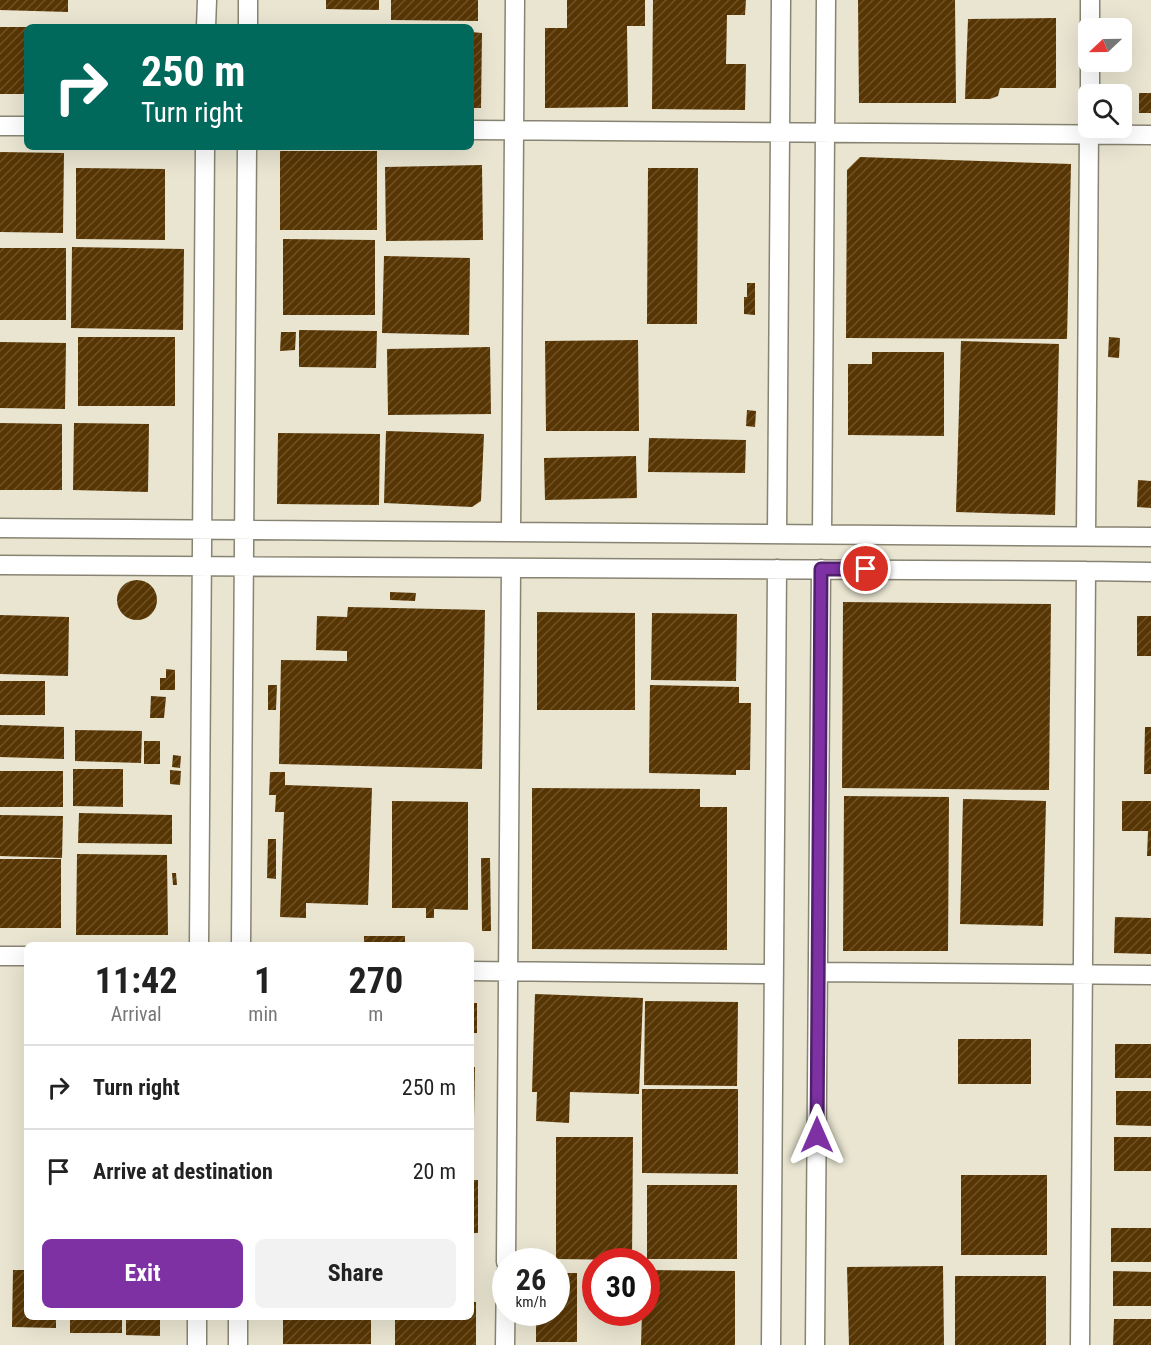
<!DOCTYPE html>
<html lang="en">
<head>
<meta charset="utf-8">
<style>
	:root { --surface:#fff; --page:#f2f2f2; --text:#222; --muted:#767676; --line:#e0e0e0; --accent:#7d31a3 }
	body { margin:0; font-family:"Roboto Condensed",sans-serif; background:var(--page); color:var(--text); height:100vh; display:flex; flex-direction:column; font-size:22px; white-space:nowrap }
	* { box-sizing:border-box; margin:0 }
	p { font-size:20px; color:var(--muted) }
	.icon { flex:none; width:33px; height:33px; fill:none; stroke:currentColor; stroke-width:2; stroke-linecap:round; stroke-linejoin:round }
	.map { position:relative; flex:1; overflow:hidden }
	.sheet { position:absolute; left:24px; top:942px; width:450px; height:378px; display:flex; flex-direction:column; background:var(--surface); border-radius:9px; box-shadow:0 6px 24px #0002 }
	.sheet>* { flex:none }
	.banner { position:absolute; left:24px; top:24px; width:450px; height:126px; border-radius:9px; box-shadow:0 6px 24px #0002; background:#00695c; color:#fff; overflow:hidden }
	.needle { width:39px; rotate:248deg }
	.fabs { position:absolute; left:1078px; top:18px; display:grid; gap:12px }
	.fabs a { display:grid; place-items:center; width:54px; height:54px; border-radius:9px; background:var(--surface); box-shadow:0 6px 24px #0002; font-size:30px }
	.speed { position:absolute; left:492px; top:1248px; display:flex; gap:12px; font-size:30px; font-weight:700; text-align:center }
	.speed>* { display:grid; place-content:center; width:78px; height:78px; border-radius:50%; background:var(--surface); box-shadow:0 6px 24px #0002; line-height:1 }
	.speed small { font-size:15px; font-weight:400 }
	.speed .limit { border:9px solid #d22; background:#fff; color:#111 }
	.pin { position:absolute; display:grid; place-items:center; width:51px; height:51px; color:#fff; margin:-26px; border:3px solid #fff; border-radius:50%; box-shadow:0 2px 6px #0007 }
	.me { position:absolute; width:66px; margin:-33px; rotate:0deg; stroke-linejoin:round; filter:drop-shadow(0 0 4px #0008) }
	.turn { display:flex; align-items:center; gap:21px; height:126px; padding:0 18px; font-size:27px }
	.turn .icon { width:78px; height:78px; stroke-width:2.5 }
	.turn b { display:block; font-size:42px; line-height:51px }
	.eta { display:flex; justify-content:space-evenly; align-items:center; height:102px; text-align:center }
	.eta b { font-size:36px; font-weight:700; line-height:42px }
	.primary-button { display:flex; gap:12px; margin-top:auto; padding:12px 18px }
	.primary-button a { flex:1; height:69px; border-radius:9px; background:var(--accent); color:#fff; font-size:24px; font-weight:700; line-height:69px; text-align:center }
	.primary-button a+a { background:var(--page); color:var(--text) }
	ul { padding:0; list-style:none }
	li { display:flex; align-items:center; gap:18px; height:84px; padding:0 18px; border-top:2px solid var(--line) }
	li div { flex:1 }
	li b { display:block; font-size:22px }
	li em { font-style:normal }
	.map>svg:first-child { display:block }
</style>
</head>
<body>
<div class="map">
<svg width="1151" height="1345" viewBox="0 0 1151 1345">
	<defs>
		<pattern id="building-hatch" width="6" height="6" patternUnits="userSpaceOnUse" patternTransform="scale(1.5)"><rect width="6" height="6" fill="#583604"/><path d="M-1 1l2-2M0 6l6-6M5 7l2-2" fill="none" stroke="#6d5229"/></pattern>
	</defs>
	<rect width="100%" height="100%" fill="#e9e5d1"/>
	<!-- building -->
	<path fill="url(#building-hatch)" d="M0 0H68V12L0 10Z
		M326 0H379V10L326 9Z
		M391 0H478V21L391 20Z
		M567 0H645V26H627L628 107 545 108V28H567Z
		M653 0H746L745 15H727L726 64H746L745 110 652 109Z
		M858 0H955L956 103H859Z
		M1056 18V88H1000L998 96 990 99H965L968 19Z
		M0 27H27V94H0Z
		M471 32 482 33 481 108H471Z
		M1139 93H1151V113H1139Z
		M280 151H377V230H280Z
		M0 152 64 153 63 233 0 232Z
		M860 157 1071 164 1067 339 846 338 847 170Z
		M482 165 483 240 386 241 385 167Z
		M76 168 165 169V240L76 239Z
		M648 168H698L697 324H647Z
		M283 239 375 240V315H283Z
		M72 247 184 249 183 330 71 328Z
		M0 248H66V320H0Z
		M384 256 470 258 469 335 382 333Z
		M747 283H755V315L744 314V297H747Z
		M299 330 377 331 376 368 299 367Z
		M281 332H296L295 350 280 351Z
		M78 337H175V406H78Z
		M1109 337 1120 338 1119 358 1108 357Z
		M638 340 639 431H546L545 341Z
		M961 341 1059 344 1055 515 956 512Z
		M0 342 66 343 65 409 0 408Z
		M490 347 491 414 388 415 387 349Z
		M872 352H944V436L848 435V364H872Z
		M747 410 756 411 755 427 746 426Z
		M0 423 62 424V490H0Z
		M74 423 149 424 148 492 73 490Z
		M386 431 484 434 481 501 472 507 384 503Z
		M278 433 380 434 379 505 277 504Z
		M649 438 746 440 745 473 648 472Z
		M636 456 637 498 545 500 544 458Z
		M1138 480 1151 481V508L1137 507Z
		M117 600a20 20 0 1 1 40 0a20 20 0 1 1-40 0Z
		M390 592 416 593 415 601 390 600Z
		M843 602 1051 604 1049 790 842 788Z
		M348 607 485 610 482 769 279 764 281 660 347 661V651L316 650 317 616 347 617Z
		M537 612 635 613V710H537Z
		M652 613 737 614 736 681 651 680Z
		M0 615 69 617 68 676 0 674Z
		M1137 616H1151V656H1137Z
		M166 669 175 670V690H160V678H166Z
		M0 681H45V715H0Z
		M268 685H277L276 710H268Z
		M650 685 739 687V703H751L750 770H736V775L649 773Z
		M151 696 166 697 164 718H150Z
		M0 725 64 727V759L0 757Z
		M1145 727H1151V774H1144Z
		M75 730 142 731 141 763 75 761Z
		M144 741H160V764H144Z
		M173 755 181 756 180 768 172 767Z
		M73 769H123V807L73 806Z
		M170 770 181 771 180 785 170 784Z
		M0 771H63V807H0Z
		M270 772H285V785L372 788 368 905 306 903V918L280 917 284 812H275L276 795H269Z
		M532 788 700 789V807H727V950L532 949Z
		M844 796 949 797 948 951H843Z
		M963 799 1046 801 1043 926 960 924Z
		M392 801 468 802V910L434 909V918H426V908H392Z
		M1122 801H1151V856H1147L1148 831H1122Z
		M79 813 172 815V844L78 843Z
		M0 815 63 816 62 858 0 856Z
		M268 839H276V879L267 878Z
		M77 854 167 855 168 935H76Z
		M481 858H490L491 931H482Z
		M0 859H61V928H0Z
		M172 873H176L177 885H173Z
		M1115 917 1151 918V954L1114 953Z
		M364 936H405V945H364Z
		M99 942H139V945H99Z
		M535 994 643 998 639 1094 570 1092 569 1123 536 1121 537 1092H532Z
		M645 1001 738 1002 737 1086 644 1085Z
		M471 1003H477V1033H471Z
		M958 1039H1031V1084H958Z
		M1115 1044H1151V1078H1115Z
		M471 1067H475L473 1171H471Z
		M642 1089H738V1174L642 1173Z
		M1116 1091H1151V1126L1116 1125Z
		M556 1137H633L632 1260 556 1259Z
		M1114 1137H1151V1171H1114Z
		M961 1175H1047V1255H961Z
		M471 1180H478V1233H471Z
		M647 1185H737V1259H647Z
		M1111 1228H1151V1262H1111Z
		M471 1263H474V1294H471Z
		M943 1266 944 1345H849L847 1267Z
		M13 1270H27V1317H56V1328L12 1327Z
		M646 1270 735 1271V1345H641L642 1312H646Z
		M1113 1271 1151 1272V1306H1113Z
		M556 1273H577V1342H536V1312H556Z
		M955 1276H1046V1345H955Z
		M471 1302H476V1345H395V1317H471Z
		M70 1317H122V1333H70Z
		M126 1317H160V1336L126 1335Z
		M283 1317H371V1344H283Z
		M1114 1319H1151V1345H1113Z"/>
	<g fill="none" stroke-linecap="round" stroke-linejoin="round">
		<defs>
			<path id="minor" d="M206 27 207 0
				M248 27V0
				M1090 28V0
				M1090 94V62
				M0 126H27
				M471 130 1151 135
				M0 528 1151 537
				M511 531 515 0
				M777 533 781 0
				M822 533 826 0
				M1086 535 1089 128
				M0 565 1086 571 1151 572
				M199 945 205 147
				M241 945 247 147
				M0 956H27
				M471 971 774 974
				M818 972 1151 975
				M506 1262 511 568
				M197 1345V1317
				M238 1345V1317
				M505 1345 506 1273
				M771 1345 777 569
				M815 1345 821 569
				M1080 1345 1086 571"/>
		</defs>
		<!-- minor casing -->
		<use href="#minor" stroke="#888473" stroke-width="21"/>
		<!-- minor -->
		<use href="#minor" stroke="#fff" stroke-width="18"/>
	</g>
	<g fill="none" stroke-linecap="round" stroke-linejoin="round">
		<defs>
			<path id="route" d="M817 1135 821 569H866"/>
		</defs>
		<!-- route casing -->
		<use href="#route" stroke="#51206a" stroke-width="15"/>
		<!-- route -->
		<use href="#route" stroke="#7d31a3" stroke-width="10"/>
	</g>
</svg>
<div class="fabs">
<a><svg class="needle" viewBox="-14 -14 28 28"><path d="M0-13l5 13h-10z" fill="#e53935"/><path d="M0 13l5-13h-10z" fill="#767676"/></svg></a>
<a><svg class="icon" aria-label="search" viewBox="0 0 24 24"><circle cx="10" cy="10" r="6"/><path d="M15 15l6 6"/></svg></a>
</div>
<div class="speed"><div>26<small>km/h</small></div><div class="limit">30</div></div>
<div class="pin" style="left:866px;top:569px;background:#d93025"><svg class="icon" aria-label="arrive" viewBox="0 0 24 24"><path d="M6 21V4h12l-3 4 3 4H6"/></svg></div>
<svg class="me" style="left:817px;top:1135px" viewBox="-20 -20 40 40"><path d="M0-17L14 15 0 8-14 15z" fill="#7d31a3" stroke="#fff" stroke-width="4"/></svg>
<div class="banner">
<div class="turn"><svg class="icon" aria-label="right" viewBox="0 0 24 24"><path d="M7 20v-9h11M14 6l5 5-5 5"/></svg><div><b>250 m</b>Turn right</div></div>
</div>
<section class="sheet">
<div class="eta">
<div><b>11:42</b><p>Arrival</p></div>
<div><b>1</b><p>min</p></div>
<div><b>270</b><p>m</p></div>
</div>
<ul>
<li><svg class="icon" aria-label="right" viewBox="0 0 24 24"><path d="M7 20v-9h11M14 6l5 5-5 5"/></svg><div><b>Turn right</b></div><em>250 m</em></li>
<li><svg class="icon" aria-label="arrive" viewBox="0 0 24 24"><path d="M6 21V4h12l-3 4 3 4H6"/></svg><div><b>Arrive at destination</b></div><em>20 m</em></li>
</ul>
<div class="primary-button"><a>Exit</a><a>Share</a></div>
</section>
</div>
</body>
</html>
